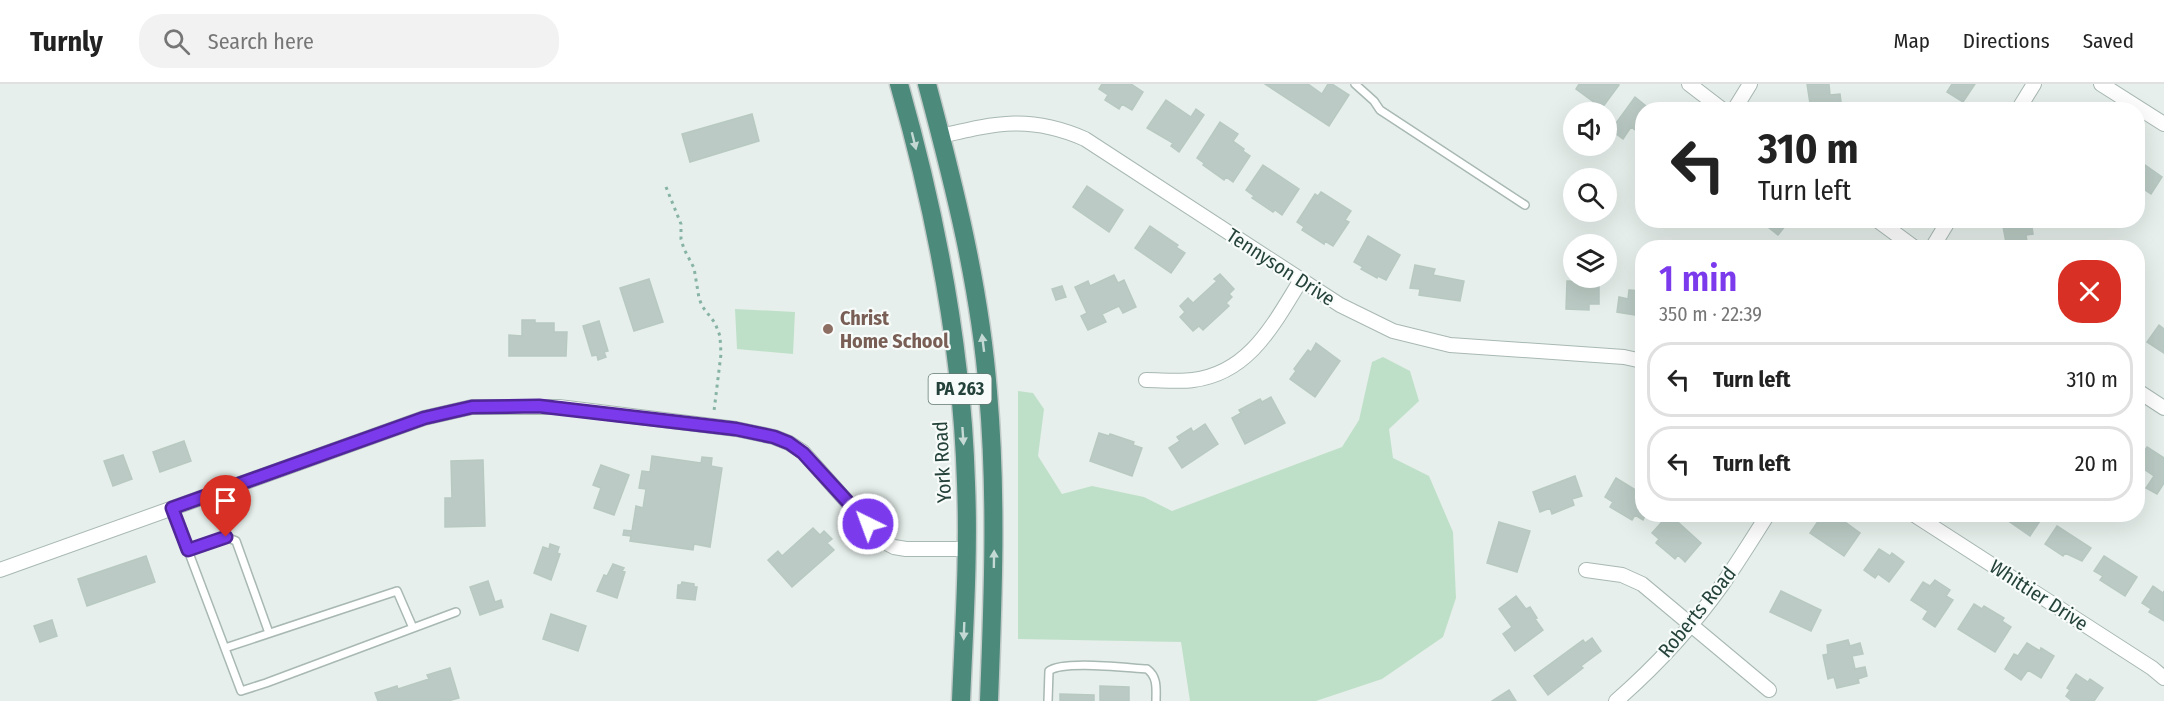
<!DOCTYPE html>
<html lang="en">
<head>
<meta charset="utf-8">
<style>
	:root { --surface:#fff; --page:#f2f2f2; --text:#222; --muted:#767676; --line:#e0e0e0; --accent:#7c3aed }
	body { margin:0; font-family:"Fira Sans Condensed",sans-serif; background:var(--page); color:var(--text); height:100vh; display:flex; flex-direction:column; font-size:22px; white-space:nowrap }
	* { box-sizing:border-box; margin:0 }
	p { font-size:20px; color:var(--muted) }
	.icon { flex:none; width:33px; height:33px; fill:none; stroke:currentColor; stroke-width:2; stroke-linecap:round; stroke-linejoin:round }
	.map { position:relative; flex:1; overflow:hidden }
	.drawer { position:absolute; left:1635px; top:156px; width:510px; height:282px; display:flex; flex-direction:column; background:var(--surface); border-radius:24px; box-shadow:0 6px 24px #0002 }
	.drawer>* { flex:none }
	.top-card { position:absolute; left:1635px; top:18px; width:510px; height:126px; border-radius:24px; box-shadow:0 6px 24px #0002; background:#fff; color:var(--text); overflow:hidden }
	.buttons { position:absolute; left:1563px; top:18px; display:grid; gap:12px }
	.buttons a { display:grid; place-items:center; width:54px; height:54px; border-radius:50%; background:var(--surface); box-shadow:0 6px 24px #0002; font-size:30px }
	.pin { position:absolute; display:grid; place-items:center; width:51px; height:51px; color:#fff; margin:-62px -26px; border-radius:50% 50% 50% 0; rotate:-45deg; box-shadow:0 0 6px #0007 }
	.pin .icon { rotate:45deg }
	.me { position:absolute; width:66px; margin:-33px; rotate:318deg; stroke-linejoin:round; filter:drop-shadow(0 0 4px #0008) }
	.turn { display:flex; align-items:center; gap:21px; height:126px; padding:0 24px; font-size:27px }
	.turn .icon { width:78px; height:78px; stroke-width:2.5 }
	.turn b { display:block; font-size:42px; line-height:51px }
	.round { display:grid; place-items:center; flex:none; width:63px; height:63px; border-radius:24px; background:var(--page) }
	.summary { display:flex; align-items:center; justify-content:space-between; height:102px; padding:0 24px }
	h1 { font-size:36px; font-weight:600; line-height:45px; color:var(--accent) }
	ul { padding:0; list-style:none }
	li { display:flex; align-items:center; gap:18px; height:75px; margin:0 12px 9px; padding:0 12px; border:3px solid var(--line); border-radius:24px }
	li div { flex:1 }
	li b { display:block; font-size:22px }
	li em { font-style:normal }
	header { display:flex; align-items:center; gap:36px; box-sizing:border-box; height:84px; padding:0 30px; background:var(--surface); border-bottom:2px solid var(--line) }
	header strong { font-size:28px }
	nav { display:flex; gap:33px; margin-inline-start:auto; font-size:21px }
	.search { width:420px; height:54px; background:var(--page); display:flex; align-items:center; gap:15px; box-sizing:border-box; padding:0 21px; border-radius:24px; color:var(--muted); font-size:22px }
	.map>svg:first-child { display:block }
</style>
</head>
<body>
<header>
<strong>Turnly</strong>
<div class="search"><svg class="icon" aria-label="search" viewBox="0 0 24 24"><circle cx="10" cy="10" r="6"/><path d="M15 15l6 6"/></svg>Search here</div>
<nav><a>Map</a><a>Directions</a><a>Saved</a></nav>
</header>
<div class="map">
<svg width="2164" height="617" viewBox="0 0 2164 617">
	<rect width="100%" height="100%" fill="#e6efeb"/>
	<!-- green -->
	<path fill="#bfe0c8" d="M735 225 795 228 793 270 737 265Z
		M1383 273 1410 287 1419 317 1389 345 1393 374 1429 392 1453 448 1456 514 1443 553 1382 595 1316 617H1190L1181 558 1018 555V307L1033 309 1044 325 1038 372 1062 410 1092 402 1144 413 1172 427 1342 363 1359 336 1372 278Z"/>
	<!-- building -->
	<path fill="#bbcac4" stroke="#b8c9c2" stroke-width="1.5" d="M1102 0H1131L1143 8 1132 26 1122 20 1119 25 1105 16 1108 11 1099 5Z
		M1265 0H1308L1322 10 1328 0H1332L1349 11 1329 42Z
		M1579 0H1617L1619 1 1602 24 1576 5Z
		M1807 0H1829L1830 11 1840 10 1842 26H1811Z
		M1952 0H1975L1963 18 1947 8Z
		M1635 13 1651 26H1642V51L1631 43 1623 55 1611 46Z
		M1166 16 1191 33 1196 25 1204 31 1179 68 1171 62 1173 59 1147 44Z
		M752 30 759 57 690 78 682 50Z
		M1220 38 1238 50 1233 57 1244 65 1243 67 1250 72 1233 98 1226 93 1224 96 1203 81 1204 79 1197 74Z
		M2138 76 2162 93 2151 110 2138 101Z
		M1263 81 1299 105 1282 131 1275 126 1273 128 1252 114 1254 112 1246 106Z
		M1087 102 1123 126 1109 148 1073 123Z
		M1321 108 1351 127 1345 136 1349 138 1333 162 1325 157 1324 160 1302 146 1304 143 1297 138 1315 110 1318 112Z
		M1759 136H1790L1778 151Z
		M2031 136 2033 150 2026 151 2028 164H2007L2002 137Z
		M1150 142 1178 161 1176 163 1185 169 1171 189 1135 164Z
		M1368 152 1400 171 1386 196 1378 192 1377 194 1361 185 1363 183 1354 178Z
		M1415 181 1435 185 1433 191 1464 197 1460 217 1419 211 1420 205 1410 204Z
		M1220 190 1234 205 1229 210 1232 213 1226 219 1229 222 1203 246 1199 242 1193 247 1180 233 1185 228 1180 222 1188 214 1193 219 1217 197 1214 195Z
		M1114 191 1118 199 1124 196 1136 223 1123 229 1119 222 1102 230 1106 238 1088 246 1081 232 1087 229 1075 203 1088 197 1090 202Z
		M649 195 663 238 634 247 620 204Z
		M1567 197 1599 198V220H1589V226L1566 225Z
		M1062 202 1066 213 1056 216 1052 205Z
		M1629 206 1642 207V232L1617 228 1619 213 1628 215Z
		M522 236H535V239H554V248H567L566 272H509V251L522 252Z
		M599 237 608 267 604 268 606 273 598 276 597 271 592 272 583 242Z
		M2159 241 2164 245V269L2147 258Z
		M1316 259 1340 277 1315 313 1290 295 1296 287 1294 285 1308 266 1311 268Z
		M1271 313 1285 339 1245 360 1232 334 1241 329 1239 326 1260 315 1262 318Z
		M1205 340 1218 360 1182 384 1169 364 1180 357 1177 353 1191 344 1193 348Z
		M1099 349 1109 352 1110 350 1134 358 1133 361 1142 364 1132 392 1090 377Z
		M184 357 191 377 160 388 153 368Z
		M2147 363 2164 374V399L2157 410 2146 404 2154 392 2138 381V377Z
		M123 371 132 395 113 402 104 377Z
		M652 372 701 379 702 373 712 374 711 382 722 384 710 463 694 460 693 466 630 457 631 452 623 451 624 446 632 447 636 422 643 424 646 405 639 404 642 387 650 388Z
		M483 376 485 442 445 443V414H452L451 377Z
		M601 381 629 391 614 431 594 424 601 404 593 401Z
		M1575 392 1582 412 1572 415 1574 421 1552 430 1550 424 1540 428 1533 408Z
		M1616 394 1642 410V430H1646L1643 436 1635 431 1632 436 1610 423 1613 418 1605 413Z
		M1669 430 1701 459 1685 478 1678 471 1675 475 1656 459 1659 455 1652 449Z
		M1823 430H1834L1860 449 1844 472 1810 449Z
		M2006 430H2037L2042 434 2030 452 2007 436 2009 432Z
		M1499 438 1530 447 1517 488 1487 479Z
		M2057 442 2091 464 2082 477 2065 469 2063 472 2045 460Z
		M813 444 820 451 824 447 832 455 827 459 834 466 792 503 768 476 778 467 782 472Z
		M550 460 559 463 557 469 560 470 551 496 534 489 543 463 549 465Z
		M1879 465 1890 472 1892 469 1904 478 1889 498 1878 490 1875 494 1864 486Z
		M146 472 155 498 87 522 78 495Z
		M2104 472 2137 493 2125 512 2100 496 2103 492 2094 487Z
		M613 480 624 484 622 487 625 488 617 514 597 507 604 491 607 492Z
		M1935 496 1950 506 1946 512 1953 516 1935 543 1923 535 1928 527 1911 516 1923 498 1930 502Z
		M488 497 495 518 501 516 503 523 480 531 470 503Z
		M682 498 694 500V503H697L695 516 677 514 678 501H681Z
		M2153 502 2163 509 2164 507V537L2149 528 2151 525 2142 519Z
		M1781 507 1821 526 1811 547 1770 528Z
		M1516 512 1526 525 1530 523 1537 534 1535 535 1543 546 1515 567 1503 550 1512 543 1499 525Z
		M1974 520 1982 525 1984 522 2004 534 2002 537 2011 543 1995 568 1958 545Z
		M551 530 586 542 578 567 543 555Z
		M52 536 57 552 40 558 34 542Z
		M1592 554 1601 567 1581 582 1583 584 1548 611 1534 592 1583 556 1585 559Z
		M1848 556 1850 562 1860 559 1863 570 1852 572 1855 585 1865 583 1867 592 1858 595 1859 599 1837 604 1834 593 1828 595 1823 571 1828 570 1827 561Z
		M2027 559 2040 567 2041 564 2054 572 2041 594 2028 586 2021 596 2005 585 2014 570 2018 572Z
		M450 584 459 614 448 617H378L375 609 397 602 398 605 429 595 427 591Z
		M2076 590 2088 598 2090 595 2103 604 2094 617H2072L2066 612 2070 606 2067 604Z
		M1100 602 1129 603V617H1100Z
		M1509 606 1516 617H1492Z
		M1060 610 1094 611V617H1060Z"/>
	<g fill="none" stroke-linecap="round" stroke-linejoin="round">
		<defs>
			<path id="service" d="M1355 0 1374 17 1380 26 1525 121
				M172 424 241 607 266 599 456 528
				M188 466 226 453 236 457 269 549
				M225 564 397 507 413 544
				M1048 617 1049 587C1063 576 1127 584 1147 585 1158 593 1156 605 1156 617"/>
			<path id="minor" d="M1689 0 1723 26
				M2101 0 2164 40
				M1734 26 1750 0
				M2018 26 2034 0
				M941 52C997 39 1030 31 1085 55L1340 221 1393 247 1450 261 1624 273 1642 277
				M1877 136 1915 164
				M1932 164 1949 136
				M1146 296C1161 296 1178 298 1193 296 1250 289 1274 239 1301 196
				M2138 307 2164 324
				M1913 430 2152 584 2164 594
				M0 486 424 334 472 323H559L736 345 774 353 789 359 803 368 881 456 894 463 906 465H967
				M1586 486 1622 491 1642 500 1769 606
				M1616 617C1655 583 1692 543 1722 501 1738 478 1753 454 1768 430"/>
			<path id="trunk" d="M899 0C936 130 962 263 966 399 969 471 964 544 961 617
				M927 0C954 101 980 203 988 308 997 411 993 514 989 617"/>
		</defs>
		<!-- service casing -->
		<use href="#service" stroke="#a8b8b2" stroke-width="10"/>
		<!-- minor casing -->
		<use href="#minor" stroke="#a8b8b2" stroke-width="16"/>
		<!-- trunk casing -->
		<use href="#trunk" stroke="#c2cac8" stroke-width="21"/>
		<!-- path -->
		<path stroke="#86b3a5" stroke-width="3" stroke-dasharray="3 4.5" stroke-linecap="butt" d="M666 103 681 140V155L684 165 694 184 699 214 702 222 715 239 720 252 721 270 714 327"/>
		<!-- service -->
		<use href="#service" stroke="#fff" stroke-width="7"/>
		<!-- minor -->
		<use href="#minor" stroke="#fff" stroke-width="14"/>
		<!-- trunk -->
		<use href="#trunk" stroke="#4c8a7c" stroke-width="18"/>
	</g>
	<!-- one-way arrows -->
	<defs><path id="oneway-solid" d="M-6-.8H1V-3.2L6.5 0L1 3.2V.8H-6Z" transform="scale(1.5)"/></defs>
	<g fill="#c4d9d4">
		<use href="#oneway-solid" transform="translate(914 57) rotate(76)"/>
		<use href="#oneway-solid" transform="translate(983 259) rotate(-97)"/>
		<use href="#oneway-solid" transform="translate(963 352) rotate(86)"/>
		<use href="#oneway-solid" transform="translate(994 475) rotate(-89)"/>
		<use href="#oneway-solid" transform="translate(964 547) rotate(92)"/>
	</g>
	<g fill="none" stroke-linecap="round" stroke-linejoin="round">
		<defs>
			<path id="route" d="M226 453 188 466 172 424 424 334 472 323 539 322 736 345 774 353 789 359 803 369 868 440"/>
		</defs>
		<!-- route casing -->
		<use href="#route" stroke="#51269a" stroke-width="15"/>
		<!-- route -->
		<use href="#route" stroke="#7c3aed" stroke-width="10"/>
	</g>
	<!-- markers -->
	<circle fill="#8d6e63" stroke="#f7fbf9" stroke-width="2" cx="828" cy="245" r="6"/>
	<g text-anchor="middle" stroke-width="4.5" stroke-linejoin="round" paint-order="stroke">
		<!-- shield labels -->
		<rect fill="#f7fbf9" stroke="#637a73" stroke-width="1.5" x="928.5" y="290" width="63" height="30" rx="4.5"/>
		<g font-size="18" font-weight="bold" fill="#24423a">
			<text x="960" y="311">PA 263</text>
		</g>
		<!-- street labels -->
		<g font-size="20" fill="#24423a" stroke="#f7fbf9">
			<text transform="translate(1281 183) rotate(33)" y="7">Tennyson Drive</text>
			<text transform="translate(942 378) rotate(-93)" y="7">York Road</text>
			<text transform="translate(2039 511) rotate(33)" y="7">Whittier Drive</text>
			<text transform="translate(1697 528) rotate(-51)" y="7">Roberts Road</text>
		</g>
		<!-- education labels -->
		<g font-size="20" font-weight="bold" fill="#785e54" stroke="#f7fbf9" text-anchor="start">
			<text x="840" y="241">Christ<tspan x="840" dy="23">Home School</tspan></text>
		</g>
	</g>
</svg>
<div class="buttons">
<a><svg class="icon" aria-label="sound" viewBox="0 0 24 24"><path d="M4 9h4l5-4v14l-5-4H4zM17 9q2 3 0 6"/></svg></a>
<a><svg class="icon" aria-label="search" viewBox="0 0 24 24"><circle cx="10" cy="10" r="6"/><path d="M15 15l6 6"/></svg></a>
<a><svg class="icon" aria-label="layers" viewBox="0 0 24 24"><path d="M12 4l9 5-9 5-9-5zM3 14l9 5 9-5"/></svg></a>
</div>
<div class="pin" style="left:226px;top:453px;background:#d93025"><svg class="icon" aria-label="arrive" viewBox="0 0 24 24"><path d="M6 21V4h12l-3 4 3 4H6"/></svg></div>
<svg class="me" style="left:868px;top:440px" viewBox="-20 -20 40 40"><circle r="17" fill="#7c3aed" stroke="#fff" stroke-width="3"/><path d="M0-11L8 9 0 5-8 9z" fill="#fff"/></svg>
<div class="top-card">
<div class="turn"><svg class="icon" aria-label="left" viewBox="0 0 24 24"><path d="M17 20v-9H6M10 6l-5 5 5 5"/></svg><div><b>310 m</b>Turn left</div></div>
</div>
<section class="drawer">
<div class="summary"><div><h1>1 min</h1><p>350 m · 22:39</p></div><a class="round" style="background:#d93025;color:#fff"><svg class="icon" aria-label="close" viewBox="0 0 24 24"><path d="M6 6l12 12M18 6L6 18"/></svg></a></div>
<ul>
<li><svg class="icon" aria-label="left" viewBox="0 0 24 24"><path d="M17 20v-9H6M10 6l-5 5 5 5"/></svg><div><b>Turn left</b></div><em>310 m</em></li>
<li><svg class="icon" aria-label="left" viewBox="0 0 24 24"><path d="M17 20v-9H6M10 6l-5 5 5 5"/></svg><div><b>Turn left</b></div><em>20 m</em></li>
</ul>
</section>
</div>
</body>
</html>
